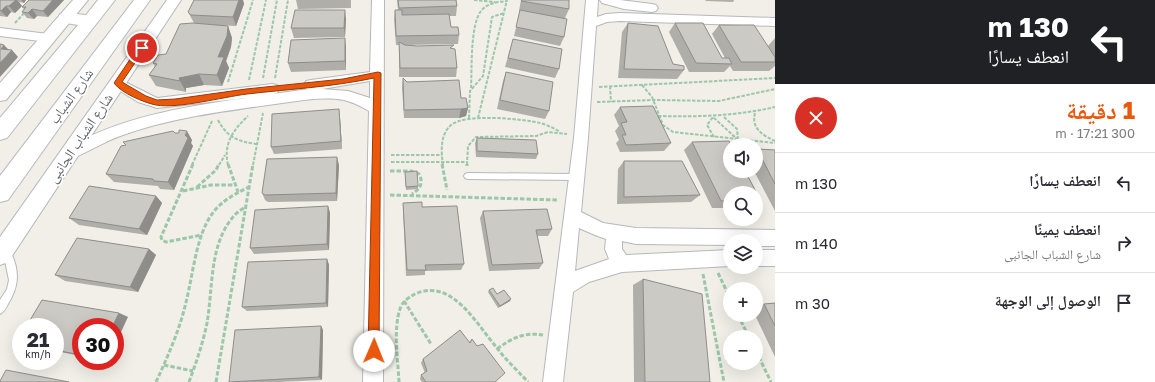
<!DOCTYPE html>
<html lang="ar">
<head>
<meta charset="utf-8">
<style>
	:root { --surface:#fff; --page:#f2f2f3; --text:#2b2b33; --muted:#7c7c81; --line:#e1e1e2; --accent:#ea580c }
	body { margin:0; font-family:"Golos Text","Noto Naskh Arabic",sans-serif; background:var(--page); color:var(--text); direction:rtl; height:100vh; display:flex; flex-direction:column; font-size:15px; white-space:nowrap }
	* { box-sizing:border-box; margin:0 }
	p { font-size:13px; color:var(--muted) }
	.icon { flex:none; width:22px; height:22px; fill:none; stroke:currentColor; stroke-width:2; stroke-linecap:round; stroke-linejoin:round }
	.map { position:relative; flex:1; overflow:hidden; direction:ltr }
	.sheet { display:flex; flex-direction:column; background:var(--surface); width:380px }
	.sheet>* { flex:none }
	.hud { background:#202124; color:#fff; overflow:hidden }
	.fabs { position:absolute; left:723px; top:138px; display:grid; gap:8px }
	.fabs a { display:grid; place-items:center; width:40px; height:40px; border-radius:50%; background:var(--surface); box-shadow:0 4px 16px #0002; font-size:20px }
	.speed { position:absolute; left:12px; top:318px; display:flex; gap:8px; font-size:20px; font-weight:700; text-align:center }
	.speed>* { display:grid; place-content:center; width:52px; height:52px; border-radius:50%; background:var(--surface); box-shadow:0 4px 16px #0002; line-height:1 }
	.speed small { font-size:10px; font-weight:400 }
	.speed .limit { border:6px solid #d22; background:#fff; color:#111 }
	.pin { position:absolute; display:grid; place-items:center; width:34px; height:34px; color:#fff; margin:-17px; border:2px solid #fff; border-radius:50%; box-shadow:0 1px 4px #0007 }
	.me { position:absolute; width:44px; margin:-22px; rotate:1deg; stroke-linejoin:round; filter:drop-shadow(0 0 3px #0008) }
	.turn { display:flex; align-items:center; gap:14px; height:84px; padding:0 20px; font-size:18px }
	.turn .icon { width:52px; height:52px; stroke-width:2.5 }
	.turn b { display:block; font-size:28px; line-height:34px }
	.round { display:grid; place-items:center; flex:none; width:42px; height:42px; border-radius:21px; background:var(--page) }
	.summary { display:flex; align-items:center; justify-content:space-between; height:68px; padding:0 20px }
	h1 { font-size:24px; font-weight:700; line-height:30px; color:var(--accent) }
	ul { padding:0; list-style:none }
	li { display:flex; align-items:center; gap:12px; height:60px; padding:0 20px; border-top:1px solid var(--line) }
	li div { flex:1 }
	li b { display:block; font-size:15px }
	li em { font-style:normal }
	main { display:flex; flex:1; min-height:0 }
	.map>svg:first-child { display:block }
</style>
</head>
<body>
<main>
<section class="sheet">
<div class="hud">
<div class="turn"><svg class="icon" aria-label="left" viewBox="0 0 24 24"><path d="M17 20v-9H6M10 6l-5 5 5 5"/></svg><div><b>130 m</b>انعطف يسارًا</div></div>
</div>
<div class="summary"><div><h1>1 دقيقة</h1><p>300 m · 17:21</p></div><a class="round" style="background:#d93025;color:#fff"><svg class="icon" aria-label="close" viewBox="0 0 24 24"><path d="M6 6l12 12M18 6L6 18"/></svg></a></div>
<ul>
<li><svg class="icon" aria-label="left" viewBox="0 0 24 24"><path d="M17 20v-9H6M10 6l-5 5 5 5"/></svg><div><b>انعطف يسارًا</b></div><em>130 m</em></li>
<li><svg class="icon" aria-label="right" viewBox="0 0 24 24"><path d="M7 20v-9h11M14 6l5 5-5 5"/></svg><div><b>انعطف يمينًا</b><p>شارع الشباب الجانبى</p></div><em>140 m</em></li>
<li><svg class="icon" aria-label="arrive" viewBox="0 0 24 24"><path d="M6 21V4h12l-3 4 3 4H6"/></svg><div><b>الوصول إلى الوجهة</b></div><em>30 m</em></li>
</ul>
</section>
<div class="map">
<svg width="775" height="382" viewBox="0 0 775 382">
	<rect width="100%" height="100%" fill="#f1efe8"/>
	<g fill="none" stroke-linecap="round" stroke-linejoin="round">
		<defs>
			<path id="service" d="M468 173 575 174 578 175 579 177 578 179 575 180 468 179 465 178 464 176 465 174Z
				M2 251 12 255C20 273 18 288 8 304 6 308 4 312 0 314V300L7 289 9 280 5 261 0 258V252Z"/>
			<path id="minor" d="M372 0H384L383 382H363L369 111C362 107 353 102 344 100 321 96 298 101 275 104 224 111 171 118 123 135 104 141 88 153 70 159L65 157 62 153C66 146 75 143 82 140 132 115 190 106 245 98L157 108 138 102 112 86 110 83 112 80 117 78 157 98 272 84 277 85 279 89 277 93 273 94 309 89H306L304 85 306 81 311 80 370 72ZM370 81V98L348 91 322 89Z
				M586 0H598L597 17 606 14 620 13 775 18V26L620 21 607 22 596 26 588 138 581 212 603 223 636 228 775 230V246H756V241H730V245L636 244 622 241V249L626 255 730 250V266L622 272 589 282 573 292 563 382H543L574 138ZM579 228 595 235 606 239 605 249 609 259 575 271Z
				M600 0H620L652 4 656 5 658 8 656 11 652 12 624 9 602 3Z
				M0 28 48 34 52 35 54 38 52 41 48 42 0 36Z
				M756 250H775V266H756Z"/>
			<path id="tertiary" d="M73 0H88L6 100 0 101V83Z
				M167 0H181L8 262 0 265V237Z"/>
			<path id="secondary" d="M98 0H115L7 138 0 140V118L78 25 60 22 58 18 60 14 66 13 86 15Z
				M134 0H150L8 200 0 202V176Z"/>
		</defs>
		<!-- service casing -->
		<use href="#service" stroke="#b5b8bc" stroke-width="2"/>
		<!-- minor casing -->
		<use href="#minor" stroke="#b5b8bc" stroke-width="2"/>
		<!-- tertiary casing -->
		<use href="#tertiary" stroke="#b5b8bc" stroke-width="2"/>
		<!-- secondary casing -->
		<use href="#secondary" stroke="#b6babf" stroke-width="2"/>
		<!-- path-far1 -->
		<path stroke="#9cc7a9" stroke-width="2" stroke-dasharray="3.5 1.5" stroke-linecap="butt" d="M474 0 495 2
			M15 23 25 12
			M263 78 277 0
			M275 78 288 0
			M249 80 266 0
			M228 82 253 0
			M642 85 652 97 663 125 673 132 775 143
			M610 86 611 102
			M599 87 775 78
			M471 88C472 70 470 25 481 11 487 3 498 2 507 1
			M597 102 654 100 719 101 775 89
			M755 113C751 128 762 135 775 141
			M658 116C698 117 736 116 775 107
			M724 117 737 129 738 139
			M469 118 470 91 483 76 492 17 504 13
			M478 118 507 0
			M218 120C227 137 238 142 257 144
			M714 137 707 125 713 117 737 139
			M391 155H442
			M391 162H467
			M192 165 212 121
			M219 165 225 155
			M228 165C223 144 233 130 248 116
			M253 165 263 113
			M443 165C441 151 440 135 451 125 465 113 523 119 540 123 547 125 554 128 560 132
			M467 165 468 146 476 137 536 136 548 132 567 134"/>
		<!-- path -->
		<path stroke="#9cc7a9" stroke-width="3" stroke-dasharray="4.5 2" stroke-linecap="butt" d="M193 164 161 237 162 240 166 242 202 235
			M228 164 238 192
			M442 164 447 190
			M467 164V166
			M390 171H411L419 174C424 183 420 189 412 194
			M197 187 216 170 219 164
			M183 191 211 185H235
			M390 195 558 200
			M718 273 730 298
			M703 274 724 382
			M404 301 431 344
			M738 315 749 337
			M497 349C512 338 524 332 543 335
			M756 351 771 382
			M164 365 193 371
			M156 382C168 356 180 329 186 302 193 275 196 236 212 214 221 201 235 194 249 187
			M189 382C196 363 203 343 207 323 213 289 209 245 233 217 236 213 241 210 245 207
			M216 382 253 164
			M399 382C398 360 393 330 400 309 402 302 409 297 415 294 452 277 477 325 497 348 506 360 518 371 528 382"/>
		<!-- service -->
		<use href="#service" fill="#fff" fill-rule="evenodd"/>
		<!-- minor -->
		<use href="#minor" fill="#fff" fill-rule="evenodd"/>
		<!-- tertiary -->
		<use href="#tertiary" fill="#fff" fill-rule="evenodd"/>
		<!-- secondary -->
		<use href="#secondary" fill="#fff" fill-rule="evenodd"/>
	</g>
	<!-- wall -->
	<path fill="#afaea9" d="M0 0H26L24 3 19 2 22 6 15 13 11 12 7 17 0 16Z
		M36 0H64L48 17 37 16 34 19 27 18 22 12 24 9 22 7Z
		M194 0H243L244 4 236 26 217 25 228 26 232 38 231 47 226 61 229 68 222 86 204 85 186 88V92L156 86 149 75 155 67 153 63 166 54 194 23 188 12Z
		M296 0H351V8L298 9Z
		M397 0H456L457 6 456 16H449L451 27 459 35 458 44 405 45 453 49 457 68 456 77H399V45H396L394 19 395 10H398Z
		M521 0H569V9L565 18 564 37 560 46 514 36 520 11H519Z
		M705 0H734L733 2 706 1Z
		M346 19 345 37 294 38 291 28Z
		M628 23 673 64 684 70 677 79 618 78 622 32Z
		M675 23 722 58H725L712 34 719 25 768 46 775 38V66L769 71H733L730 66 724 72H689L669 32Z
		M513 39 559 69 555 78 505 67Z
		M346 47V70L291 72 288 63Z
		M506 72 549 111 545 119 497 109 503 81Z
		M403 78 407 82 461 98 468 108 466 116 459 118H404L402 87Z
		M620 107 671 143 664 151 620 152 616 143 619 140 615 131 619 126 614 115Z
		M340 118 342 149 274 154 271 147Z
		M175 133 192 140 191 143 193 146 174 190 160 189 158 186 114 182 106 174 126 145Z
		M477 138 538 154 536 159 476 157 475 143Z
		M729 141 731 145H730V171H745L761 201 756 204V193H730V208H712L684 150 692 142Z
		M757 149 775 150V211L754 171H756V150Z
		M624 161 700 195 691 202 617 204 618 169Z
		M339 165 337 201 268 202 265 200 262 193Z
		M405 172 418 186V189L406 190Z
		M156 196 162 203 147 235 79 225 69 218Z
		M403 203 422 207 464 264 461 270 425 271V275L406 276 403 210Z
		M328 206 330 213 329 250 254 254 250 248Z
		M483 211 552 229 548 236H537L543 263 539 269 489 271 480 218Z
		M149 249 156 255 138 292 65 281 55 275Z
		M327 259 329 265 328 307 247 311 242 307Z
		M643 279 710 382H634L633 285Z
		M489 290 497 294 510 301 498 308 488 292Z
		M775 303V357L755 315H756V307L764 304Z
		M119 313 128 317 81 327V356L55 351V327Z
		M321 326 323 330 322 380 278 382H229Z
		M472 339 495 382H422L420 379 421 375 425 373 421 363 423 359 469 342Z"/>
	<!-- shaded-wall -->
	<path fill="#8f8d8a" d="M11 0H17L22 6 15 13 9 6Z
		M21 0H26L24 3Z
		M53 0H64L48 17 43 11Z
		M239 0H243L244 4 236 26 233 17Z
		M6 6 11 12 7 17 1 11Z
		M32 9 37 16 34 19 28 13Z
		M345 10 346 19 345 37 344 28Z
		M228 26 232 38 231 47 226 61 229 68 222 86 217 75 218 57Z
		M345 38 346 47V70L345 61Z
		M4 45 10 51 1 49Z
		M12 50 18 57 0 77V63Z
		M199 74 204 85 186 88V92L180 81 179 78Z
		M468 108 466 116 459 118 461 109Z
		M339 109 340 118 342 149 341 141Z
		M187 131 192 140 191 143 193 146 174 190 168 182Z
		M337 157 339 165 337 201 336 193Z
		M156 196 162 203 147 235 139 229Z
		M328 206 330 213 329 250 327 244Z
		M149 249 156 255 138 292 130 287Z
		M327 259 329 265 328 307 326 303Z
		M511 299 510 301 498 308 500 306Z
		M119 313 128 317 115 345V327H112Z
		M321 326 323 330 322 380 319 377Z"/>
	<!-- building -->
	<path fill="#cccac5" stroke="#8f8d8a" d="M0 0H16L9 6H6L1 11 0 10Z
		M29 0H53L43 11 32 9 28 13 22 12 26 7H22Z
		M194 0H239L233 17 191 15 188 12Z
		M398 0H456L457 6 399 8Z
		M522 0H569V9L521 1Z
		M295 10H345L344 28H291Z
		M395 10H402V15L449 14 451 27H458L459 35 396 36Z
		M520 10 567 19 564 37 516 27Z
		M193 23 228 26 227 36 218 57H224L217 75 199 74 179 78 180 81 149 75 157 64 153 63 158 55 166 54 180 24Z
		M628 23 658 26 673 64 684 66V70L624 69Z
		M675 23H703L722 58H729L732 64 696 63Z
		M719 25H754L775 57V62H741Z
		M345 38V61L288 63 291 40Z
		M513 39 562 49 559 69 508 58Z
		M399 42 405 45 417 46 454 45 450 48 455 49 457 68H400Z
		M0 44 4 45 1 49 12 50 0 63Z
		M506 72 553 82 549 111 500 100Z
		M403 78 407 82 459 80 461 98H466L468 108 461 109 404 110Z
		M653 106 671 143 626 145 622 135H626L621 123 627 122 620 107Z
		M339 109 341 141 271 147 272 114Z
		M179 130 187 131 185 135 188 138 168 182 154 181 153 179 106 174 121 146 126 145 123 142 173 131 175 133H179Z
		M477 138 536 140 538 154 477 151Z
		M729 141 731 145H730V171H745L761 201H756V193H730V201H721L692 142Z
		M757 149 775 150V184Z
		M337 157 336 193 265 195 262 193 267 159Z
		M624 161H682L700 195 624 197Z
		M417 171 418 186 406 187 405 172Z
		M89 186 156 196 139 229 69 218Z
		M422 202V207L457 206 464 264 425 265 426 270H407L403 203Z
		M328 206 327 244 250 248 255 210Z
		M547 209 552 229 536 230 543 263 492 265 483 211Z
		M77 238 149 249 130 287 55 275Z
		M327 259 326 303 242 307 248 262Z
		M643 279 702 294 710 382H645Z
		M493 288 497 294 504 290 511 299 500 306 489 290Z
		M42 300 119 313 112 327H81V355L55 350V327H26Z
		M775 303V326L764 304Z
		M321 326 319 377 229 382 235 330Z
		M460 330 470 343 472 339 477 346 483 344 505 373 495 382H426L421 375 427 371 423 359Z
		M21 336V344L17 343Z
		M6 370 69 382H0V381Z"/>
	<!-- route -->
	<path fill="#ea580c" stroke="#983908" d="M142 45 145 48 122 82 146 96 157 100 175 99 246 89 343 79 378 72 381 73 379 351 378 355 374 356 370 355 368 351 374 78C332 87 290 89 247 94 223 97 178 109 156 105 145 103 121 93 114 83L139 46Z"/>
	<g text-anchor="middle" stroke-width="3.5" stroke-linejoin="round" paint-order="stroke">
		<!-- street labels -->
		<g font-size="14" fill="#5f6368" stroke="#fff">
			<text transform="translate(71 96) rotate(-54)" y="5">شارع الشباب</text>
			<text transform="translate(80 138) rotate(-56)" y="5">شارع الشباب الجانبى</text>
		</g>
	</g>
</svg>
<div class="fabs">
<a><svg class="icon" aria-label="sound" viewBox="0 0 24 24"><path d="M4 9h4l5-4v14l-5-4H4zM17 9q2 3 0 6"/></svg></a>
<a><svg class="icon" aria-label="search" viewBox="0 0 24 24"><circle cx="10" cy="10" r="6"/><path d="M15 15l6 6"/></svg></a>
<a><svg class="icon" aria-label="layers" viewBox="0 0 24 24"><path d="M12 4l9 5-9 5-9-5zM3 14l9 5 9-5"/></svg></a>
<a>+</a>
<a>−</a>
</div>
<div class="speed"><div>21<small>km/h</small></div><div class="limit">30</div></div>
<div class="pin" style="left:142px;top:48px;background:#d93025"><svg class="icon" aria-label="arrive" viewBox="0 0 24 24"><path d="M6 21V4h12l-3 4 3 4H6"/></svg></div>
<svg class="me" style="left:374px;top:351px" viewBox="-20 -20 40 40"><circle r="19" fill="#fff"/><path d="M0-13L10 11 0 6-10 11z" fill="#ea580c"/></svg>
</div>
</main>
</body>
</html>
